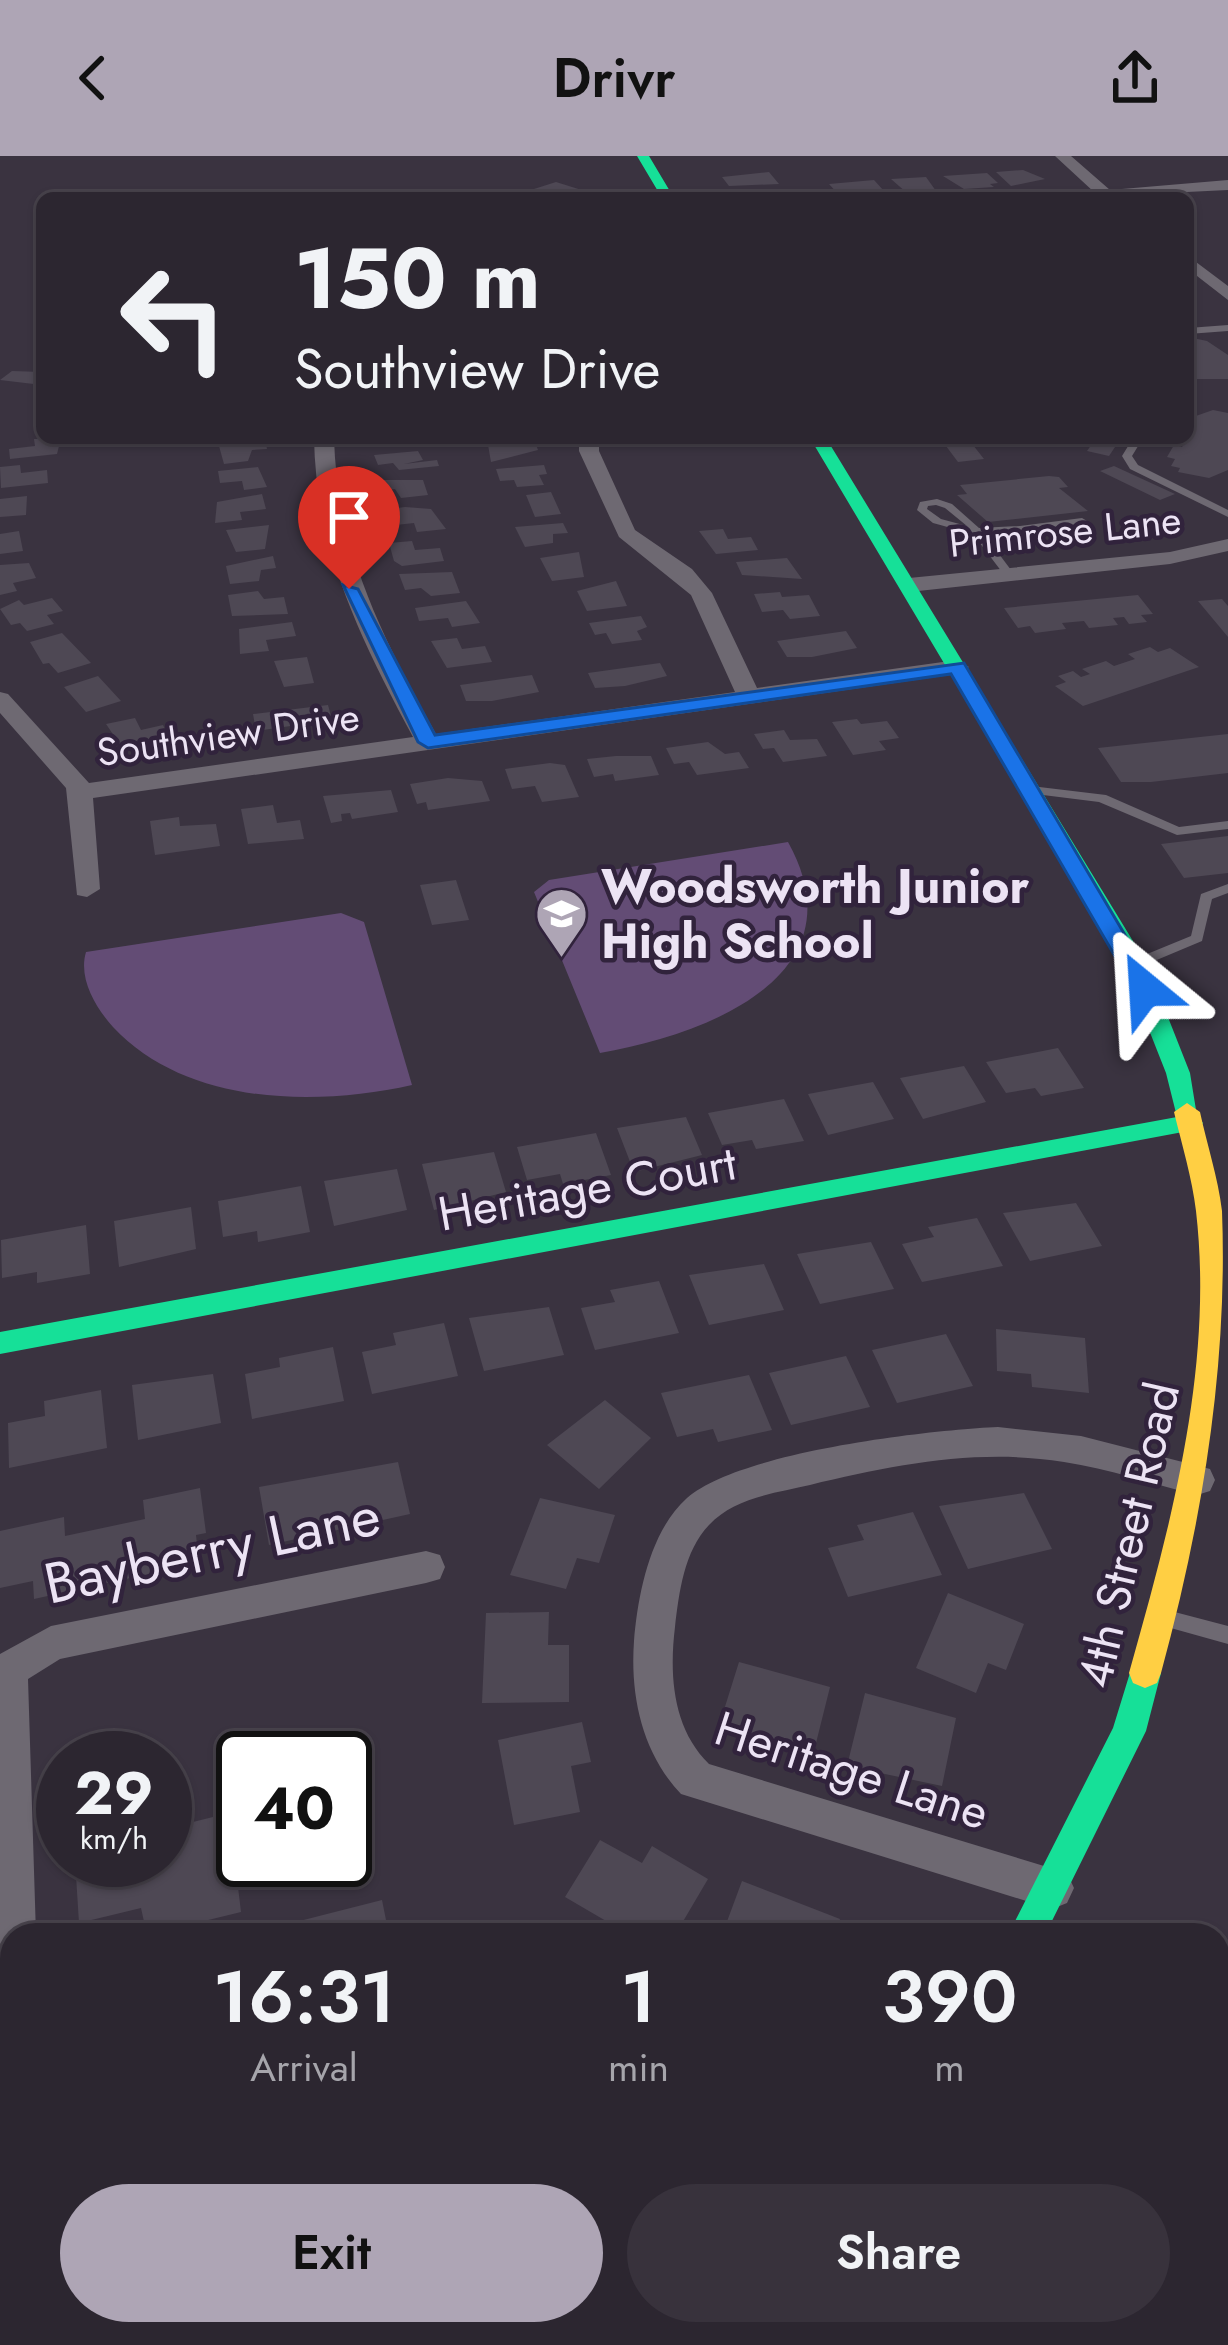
<!DOCTYPE html>
<html lang="en">
<head>
<meta charset="utf-8">
<style>
	:root { --surface:#2c2630; --page:#38323c; --text:#f1f3f6; --muted:#a6a5ab; --line:#48434c; --accent:#aea5b5 }
	body { margin:0; font-family:Jost,sans-serif; background:var(--page); color:var(--text); height:100vh; display:flex; flex-direction:column; font-size:45px; white-space:nowrap }
	* { box-sizing:border-box; margin:0 }
	p { font-size:39px; color:var(--muted) }
	.icon { flex:none; width:66px; height:66px; fill:none; stroke:currentColor; stroke-width:2; stroke-linecap:round; stroke-linejoin:round }
	.map { position:relative; flex:1; overflow:hidden }
	.side { position:absolute; left:0px; top:1767px; width:1230px; height:423px; display:flex; flex-direction:column; background:var(--surface); border-radius:36px 36px 0 0; box-shadow:0 3px 9px #0004,0 0 0 3px var(--line) }
	.side>* { flex:none }
	.hud { position:absolute; left:36px; top:36px; width:1158px; height:252px; border-radius:18px; box-shadow:0 3px 9px #0004,0 0 0 3px var(--line); background:#2c2630; color:var(--text); overflow:hidden }
	.speed { position:absolute; left:36px; top:1575px; display:flex; gap:24px; font-size:60px; font-weight:700; text-align:center }
	.speed>* { display:grid; place-content:center; width:156px; height:156px; border-radius:50%; background:var(--surface); box-shadow:0 3px 9px #0004,0 0 0 3px var(--line); line-height:1 }
	.speed small { font-size:30px; font-weight:400 }
	.speed .limit { border:6px solid #111; border-radius:18px; background:#fff; color:#111 }
	.pin { position:absolute; display:grid; place-items:center; width:102px; height:102px; color:#fff; margin:-123px -51px; border-radius:50% 50% 50% 0; rotate:-45deg; box-shadow:0 0 12px #0007 }
	.pin .icon { rotate:45deg }
	.me { position:absolute; width:132px; margin:-66px; rotate:333deg; stroke-linejoin:round; filter:drop-shadow(0 0 9px #0008) }
	.turn { display:flex; align-items:center; gap:42px; height:252px; padding:0 60px; font-size:54px }
	.turn .icon { width:156px; height:156px; stroke-width:2.5 }
	.turn b { display:block; font-size:84px; line-height:102px }
	.eta { display:flex; justify-content:space-evenly; align-items:center; height:204px; text-align:center }
	.eta b { font-size:72px; font-weight:600; line-height:84px }
	.button { display:flex; gap:24px; margin-top:auto; padding:24px 60px }
	.button a { flex:1; height:138px; border-radius:72px; background:var(--accent); color:#111; font-size:48px; font-weight:600; line-height:138px; text-align:center }
	.button a+a { background:var(--page); color:var(--text) }
	header { display:flex; justify-content:space-between; align-items:center; height:156px; padding:0 60px; background:var(--accent); color:#111; font-size:54px; font-weight:600 }
	.map>svg:first-child { display:block }
</style>
</head>
<body>
<header><svg class="icon" aria-label="back" viewBox="0 0 24 24"><path d="M15 5l-7 7 7 7"/></svg>Drivr<svg class="icon" aria-label="share" viewBox="0 0 24 24"><path d="M12 15V3M7 8l5-5 5 5M5 13v7h14v-7"/></svg></header>
<div class="map">
<svg width="1228" height="2189" viewBox="0 0 1228 2189">
	<rect width="100%" height="100%" fill="#3a3340"/>
	<!-- green -->
	<path fill="#634c75" d="M788 686C863 821 704 879 600 897L534 736 549 724Z
		M341 757 364 766 412 929C314 951 186 949 113 871 96 852 78 823 86 796Z"/>
	<!-- building -->
	<path fill="#4e4854" d="M1023 14 1045 23 1011 30 996 16Z
		M769 16 779 28 729 30 722 21Z
		M987 17 998 27 990 28 994 31 964 33 943 20Z
		M926 21 936 35 907 37 891 23Z
		M874 24 884 35 875 36 878 39 838 38 829 28Z
		M556 26 588 36 571 42H506Z
		M819 33 825 39 739 42V39Z
		M1188 181 1207 185 1228 199V223H1196L1188 216Z
		M12 215 42 216V229L0 224Z
		M1213 254 1228 257V314L1209 322 1178 316 1180 312 1171 310 1175 303 1167 301 1174 289 1182 291 1188 282 1190 262Z
		M61 282 57 298 10 303 9 293 35 290 34 283Z
		M1096 282H1121L1109 300 1087 295Z
		M265 283 267 293 252 294 248 305 224 308 219 290Z
		M534 283 538 294 491 306 488 289Z
		M959 284 973 289 984 303 958 306 943 286Z
		M418 295 423 304 404 308 437 304 439 310 399 314 393 307 378 309 374 299Z
		M20 309 21 317 47 314 48 327 1 332 0 311Z
		M544 309 547 318 539 319 544 329 517 331 514 324 500 325 496 313Z
		M1114 310 1175 338 1160 344 1100 315Z
		M258 311 267 331 244 334 242 325 220 327 218 315Z
		M1049 320 1059 321 1068 331 1059 332 1088 355 988 366 957 339 967 338 960 329Z
		M376 324H423L428 339 401 342 395 333 379 335Z
		M551 336 561 358 535 361 526 339Z
		M262 338 266 353 240 356 242 364 215 367 217 346Z
		M27 340 26 359 0 361V343Z
		M405 351 431 353 446 373 417 376 414 367 387 370 381 354Z
		M563 367 568 377 553 378V387L525 391 515 371Z
		M269 369 265 393 236 396 226 374Z
		M723 373 728 383 751 381 758 394 716 398 699 375Z
		M19 375 23 395 0 398V378Z
		M412 385 415 394 440 392 444 405 402 410 394 405 389 387Z
		M579 396 584 421 552 425 540 402Z
		M273 400 276 412 261 414 259 425 230 428 226 410Z
		M787 402 802 423 742 419 736 406Z
		M29 407 36 422 13 427 17 435 0 439V409Z
		M452 416 460 437 431 440 421 432 405 434 399 418Z
		M616 425 627 450 587 455 577 435Z
		M258 435 264 443 284 441 288 458 232 460 228 439Z
		M780 436 782 441 809 439 820 460 790 463 783 454 762 456 754 438Z
		M1138 439 1153 458 1141 459 1147 466 1129 468 1124 461 1113 462 1118 469 1089 472 1084 465 1062 467 1066 473 1035 477 1030 470 1018 472 1004 452Z
		M52 442 63 455 47 459 54 468 27 475 20 467 11 469 0 453 19 444 24 449Z
		M1222 443 1228 450V481L1198 445Z
		M466 445 480 467 452 471 448 462 419 465 415 452Z
		M641 460 647 471 637 475 642 484 612 488 606 477 595 479 589 467Z
		M292 466 296 480 266 484 269 495 240 498 239 473Z
		M846 475 857 492 812 501H787L777 485Z
		M62 477 91 507 58 517 49 507 43 508 30 486Z
		M457 482 462 493 485 490 492 506 447 512 431 485Z
		M1150 491 1158 496 1170 492 1199 511 1083 550 1055 530 1066 526 1058 520 1073 515 1081 521 1090 518 1082 513 1106 505 1114 510 1135 503 1128 498Z
		M307 501 314 527 284 531 274 505Z
		M660 507 667 520 625 530 595 532 588 517Z
		M532 519 539 536 492 545H466L460 529Z
		M98 520 121 545 86 556 64 531Z
		M328 549 332 564 256 575 253 558Z
		M135 562 141 574 163 569 171 586 125 596 106 568Z
		M857 563 861 568 887 565 899 582 879 585 886 594 853 599 832 566Z
		M784 574 790 584 817 583 827 600 783 606 774 592 763 593 754 578Z
		M1228 578V617L1151 626H1121L1098 592Z
		M708 586 725 598 739 596 749 612 697 619 689 606 674 608 666 592Z
		M616 600H651L659 619 615 625 613 618 594 621 587 603Z
		M550 607 565 609 579 641 542 646 535 630 512 633 505 613Z
		M448 622 482 625 490 645 428 654 426 646 417 648 410 628Z
		M391 634 398 656 352 663 350 657 341 658 342 665 331 667 323 640Z
		M273 649 277 667 300 664 304 683 248 688 241 653Z
		M179 661 180 670 216 668 220 690 155 699 150 665Z
		M1228 680V717L1184 722 1161 688Z
		M456 724 469 764 432 769 420 729Z
		M1058 892 1084 932 1041 940 1035 932 1006 937 986 906Z
		M964 910 986 946 923 963 900 922Z
		M873 926 894 963 828 979 808 938Z
		M784 943 804 985 756 993 752 984 722 989 708 957Z
		M686 961 702 999 634 1016 617 972Z
		M596 977 611 1019 563 1028 560 1018 527 1024 517 991Z
		M494 996 506 1036 434 1054 422 1008Z
		M397 1013 407 1054 334 1070 324 1025Z
		M301 1030 310 1076 258 1086 257 1075 223 1081 218 1045Z
		M1076 1047 1102 1090 1030 1105 1003 1057Z
		M191 1051 196 1093 119 1111 114 1065Z
		M977 1062 1003 1110 922 1126 902 1088 934 1081 928 1071Z
		M86 1069 90 1118 37 1127V1116L2 1122 1 1084Z
		M871 1086 894 1133 820 1148 797 1098Z
		M764 1108 784 1154 709 1169 689 1119Z
		M659 1125 679 1177 595 1194 581 1152 615 1146 610 1134Z
		M549 1151 564 1199 484 1215 469 1162Z
		M444 1167 458 1220 372 1238 362 1196 396 1189 393 1177Z
		M996 1173 1085 1182 1089 1237 1032 1231 1031 1218 997 1215Z
		M946 1178 973 1230 897 1247 872 1194Z
		M333 1191 344 1245 252 1263 245 1218 280 1211 279 1202Z
		M846 1200 870 1251 791 1269 769 1217Z
		M213 1218 221 1267 138 1284 132 1229Z
		M749 1219 772 1274 718 1286 713 1273 677 1281 661 1237Z
		M101 1234 107 1292 9 1312 8 1267 45 1260 44 1245Z
		M605 1244 651 1282 599 1333 547 1289Z
		M398 1306 410 1358 269 1389 259 1331Z
		M200 1332 206 1377 196 1379 199 1407 34 1443 33 1425 0 1432V1375L64 1361 65 1380 145 1363 143 1344Z
		M1024 1337 1052 1393 968 1413 939 1350Z
		M540 1342 615 1359 599 1407 577 1402 566 1433 510 1419Z
		M913 1356 942 1419 848 1441 828 1392 864 1384 857 1369Z
		M948 1437 1024 1468 1006 1514 988 1507 976 1537 916 1512Z
		M549 1456 548 1489H569V1546L482 1547 486 1457Z
		M739 1506 830 1531 814 1595 718 1573Z
		M865 1537 956 1562 942 1630 847 1610Z
		M582 1566 591 1606 571 1610 580 1656 514 1669 498 1584Z
		M229 1657 241 1756 147 1779 141 1752 79 1767 75 1704H165V1673Z
		M600 1684 642 1707 652 1690 708 1723 675 1779H630L565 1741Z
		M742 1725 840 1763 835 1779H722Z
		M382 1744 389 1779H277L276 1771Z"/>
	<g fill="none" stroke-linecap="round" stroke-linejoin="round">
		<!-- lane -->
		<path fill="#6e6972" fill-rule="evenodd" d="M1228 169V175L1188 178V172Z
			M1133 282H1143L1132 300 1138 309 1228 354V361L1130 313 1122 300Z
			M937 343 952 348 979 372 1020 370 1082 362 1087 365 1082 368 984 378 1014 418 1009 421 1005 420 973 378 933 367 917 354 920 346ZM936 349 945 352 967 370 941 363 927 353 928 350Z
			M1031 630 1106 639 1179 671 1228 665V673L1177 679 1099 646 1027 637V631Z
			M1228 728V737L1212 743 1202 785 1140 811H1130L1128 808 1130 805 1191 780 1201 738Z
			M1167 1454 1228 1470V1488L1160 1469 1157 1463 1160 1457Z"/>
		<!-- street -->
		<path fill="#6e6972" fill-rule="evenodd" d="M1055 0H1071L1110 34 1228 24V34L1064 42 1094 36Z
			M1188 100 1228 130V144L1188 113Z
			M314 282H334C337 393 383 483 436 578L735 536 691 439 619 381 579 295V282H599V295L635 374 692 413 712 437 757 532 957 504 969 511 957 518 93 642 100 733 87 741 77 739 66 632 0 557V536L8 538 89 627 413 581C361 484 316 394 314 282Z
			M1228 383V395L1170 408 909 436 898 429 909 422 1170 396Z
			M998 1271 1081 1280 1210 1313 1215 1324 1210 1335 1197 1339C1153 1328 1109 1313 1064 1306 978 1292 893 1309 810 1329 775 1337 734 1342 709 1369 684 1395 679 1437 675 1471 669 1520 673 1573 709 1608L1067 1717 1074 1732 1067 1747 1052 1753 681 1638C642 1597 630 1540 634 1485 638 1438 650 1375 687 1342 739 1296 928 1274 998 1271Z
			M426 1395 440 1399 445 1411 440 1423 426 1427 60 1503 28 1523 36 1779H12V1800L0 1795V1498L51 1470Z
			M17 2178H69L74 2189H22Z
			M138 2178H222L217 2189H133Z"/>
		<!-- fast -->
		<path fill="#16e098" fill-rule="evenodd" d="M637 0H649L674 42H662Z
			M810 282H826L1147 808 1190 917 1197 960 1203 967 1199 973 0 1198V1176L1177 961 1166 917 1123 808Z
			M1145 1502 1157 1507 1161 1517 1146 1575 1045 1779H1008L1113 1572 1133 1507Z"/>
		<!-- slow -->
		<path fill="#ffcf43" fill-rule="evenodd" d="M1187 947 1200 956C1207 989 1218 1021 1222 1055 1228 1211 1202 1367 1161 1517L1157 1527 1145 1532 1133 1527 1129 1517C1171 1368 1214 1212 1196 1055 1192 1022 1182 989 1174 956Z"/>
		<!-- jam -->
		<path fill="#f24e42" fill-rule="evenodd" d="M803 2178H845L841 2189H799Z"/>
	</g>
	<!-- route -->
	<path fill="#1a73e8" stroke="#114b97" stroke-width="3" d="M343 429 358 433 435 579 964 507 1157 833 1145 841 1134 833 951 518 428 592 418 586Z"/>
	<!-- icons -->
	<defs>
		<symbol id="school-pin" viewBox="-11 -11 22 30"><path d="M0 17L-7.5 6A9.5 9.5 0 1 1 7.5 6Z" fill="#aea5b5" stroke="#31233c"/><path d="M0-5L7-2L0 1L-7-2ZM-4 1L0 2.5L4 1V4Q0 6-4 4Z" fill="#fff"/></symbol>
	</defs>
	<g fill-rule="evenodd">
		<use href="#school-pin" x="532" y="728" width="59" height="81"/>
	</g>
	<g text-anchor="middle" stroke-width="9" stroke-linejoin="round" paint-order="stroke">
		<!-- far-street labels -->
		<g font-size="39" fill="#ece3f4" stroke="#31233c">
			<text transform="translate(1065 375) rotate(-6)" y="14">Primrose Lane</text>
			<text transform="translate(228 578) rotate(-8)" y="14">Southview Drive</text>
		</g>
		<!-- poi labels -->
		<g font-size="48" font-weight="bold" fill="#ece3f4" stroke="#31233c" text-anchor="start">
			<text x="601" y="747">Woodsworth Junior<tspan x="601" dy="55">High School</tspan></text>
		</g>
		<!-- street labels -->
		<g font-size="48" fill="#ece3f4" stroke="#31233c">
			<text transform="translate(587 1032) rotate(-10)" y="17">Heritage Court</text>
			<text transform="translate(1128 1379) rotate(-77)" y="17">4th Street Road</text>
			<text transform="translate(852 1614) rotate(18)" y="17">Heritage Lane</text>
		</g>
		<!-- near-street labels -->
		<g font-size="57" fill="#ece3f4" stroke="#31233c">
			<text transform="translate(212 1393) rotate(-12)" y="20">Bayberry Lane</text>
		</g>
	</g>
</svg>
<div class="speed"><div>29<small>km/h</small></div><div class="limit">40</div></div>
<div class="pin" style="left:349px;top:433px;background:#d93025"><svg class="icon" aria-label="arrive" viewBox="0 0 24 24"><path d="M6 21V4h12l-3 4 3 4H6"/></svg></div>
<svg class="me" style="left:1145px;top:833px" viewBox="-20 -20 40 40"><path d="M0-17L14 15 0 8-14 15z" fill="#1a73e8" stroke="#fff" stroke-width="4"/></svg>
<div class="hud">
<div class="turn"><svg class="icon" aria-label="left" viewBox="0 0 24 24"><path d="M17 20v-9H6M10 6l-5 5 5 5"/></svg><div><b>150 m</b>Southview Drive</div></div>
</div>
<section class="side">
<div class="eta">
<div><b>16:31</b><p>Arrival</p></div>
<div><b>1</b><p>min</p></div>
<div><b>390</b><p>m</p></div>
</div>
<div class="button"><a>Exit</a><a>Share</a></div>
</section>
</div>
</body>
</html>
